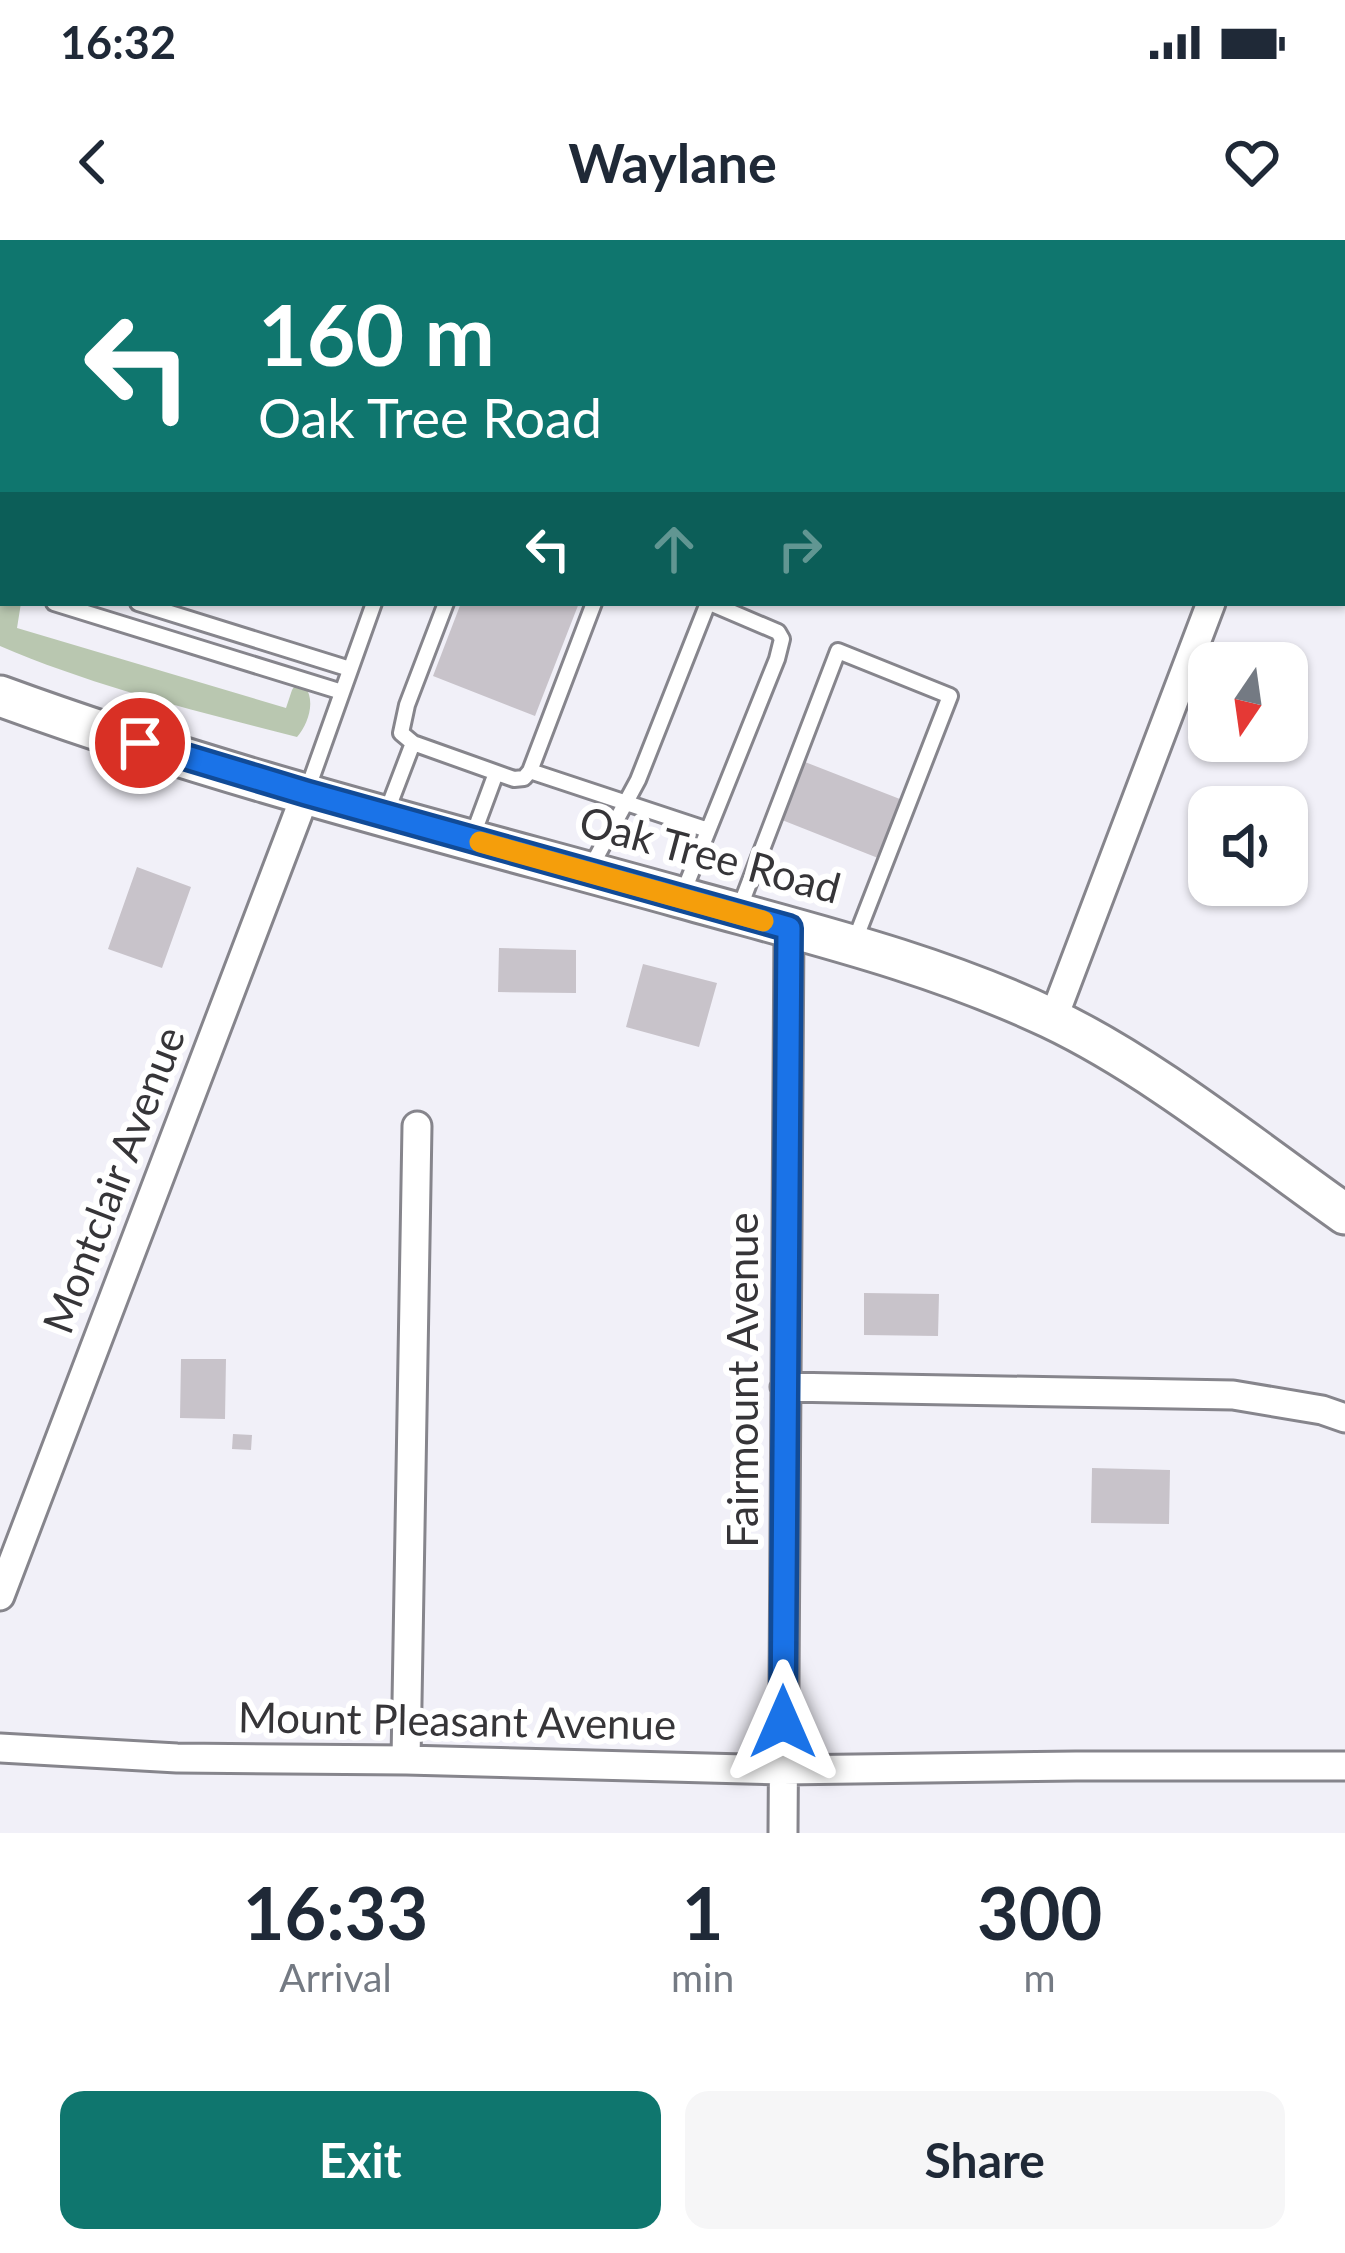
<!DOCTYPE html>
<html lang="en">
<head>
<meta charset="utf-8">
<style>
	:root { --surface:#fff; --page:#f6f6f7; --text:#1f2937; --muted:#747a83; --accent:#0f766e }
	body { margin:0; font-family:Lato,sans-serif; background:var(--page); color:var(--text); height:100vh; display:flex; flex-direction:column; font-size:45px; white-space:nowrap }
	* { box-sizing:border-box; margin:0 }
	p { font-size:39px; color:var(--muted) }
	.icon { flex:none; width:66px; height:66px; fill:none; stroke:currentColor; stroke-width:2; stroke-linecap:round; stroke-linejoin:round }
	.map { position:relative; height:1593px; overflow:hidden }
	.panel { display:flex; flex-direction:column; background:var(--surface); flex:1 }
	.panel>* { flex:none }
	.banner { position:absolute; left:0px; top:0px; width:1347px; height:366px; box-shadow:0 3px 9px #0004; background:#0f766e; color:#fff; overflow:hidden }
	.needle { width:78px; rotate:193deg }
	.fabs { position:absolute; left:1188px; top:402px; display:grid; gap:24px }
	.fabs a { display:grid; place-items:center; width:120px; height:120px; border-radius:24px; background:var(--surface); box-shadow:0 3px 9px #0004; font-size:60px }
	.pin { position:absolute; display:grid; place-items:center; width:102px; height:102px; color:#fff; margin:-51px; border:6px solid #fff; border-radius:50%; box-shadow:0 3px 12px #0007 }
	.me { position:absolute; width:132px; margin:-66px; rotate:0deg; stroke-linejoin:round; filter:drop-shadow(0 0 9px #0008) }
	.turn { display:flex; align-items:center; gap:42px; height:252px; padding:0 60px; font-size:54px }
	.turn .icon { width:156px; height:156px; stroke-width:2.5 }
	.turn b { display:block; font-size:84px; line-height:102px }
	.lanes { display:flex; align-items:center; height:114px; padding:0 60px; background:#0003; justify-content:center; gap:60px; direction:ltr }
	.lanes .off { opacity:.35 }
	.eta { display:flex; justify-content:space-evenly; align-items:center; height:204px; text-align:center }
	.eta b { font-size:72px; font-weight:700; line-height:84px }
	.cta { display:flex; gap:24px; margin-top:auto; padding:24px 60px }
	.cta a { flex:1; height:138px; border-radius:24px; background:var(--accent); color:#fff; font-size:48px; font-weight:700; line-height:138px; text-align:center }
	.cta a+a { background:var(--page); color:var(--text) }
	.status { display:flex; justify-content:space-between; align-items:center; height:84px; padding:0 60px; background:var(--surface); direction:ltr }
	.status svg { height:33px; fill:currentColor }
	header { display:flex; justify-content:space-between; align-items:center; height:156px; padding:0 60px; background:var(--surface); font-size:54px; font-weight:700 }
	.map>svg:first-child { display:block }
</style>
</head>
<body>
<div class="status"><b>16:32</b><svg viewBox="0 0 49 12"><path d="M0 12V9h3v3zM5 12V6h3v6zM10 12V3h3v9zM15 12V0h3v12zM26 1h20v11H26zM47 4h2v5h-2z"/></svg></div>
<header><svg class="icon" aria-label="back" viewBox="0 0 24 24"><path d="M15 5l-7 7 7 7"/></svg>Waylane<svg class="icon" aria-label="heart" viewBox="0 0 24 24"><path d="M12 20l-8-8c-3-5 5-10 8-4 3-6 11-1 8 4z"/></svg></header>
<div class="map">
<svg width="1345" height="1593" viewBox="0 0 1345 1593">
	<rect width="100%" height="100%" fill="#f1f0f8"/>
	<!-- green -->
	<path fill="#b9c7b0" d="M65 0H897L899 3H69Z
		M3 358V363H21L17 388 286 468 292 450 296 444 305 446C316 462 308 484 297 497 197 471 95 447 0 406V362Z"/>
	<!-- building -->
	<path fill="#c8c3ca" d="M461 363H579L535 476 433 436Z
		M805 522 905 561 883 620 782 580Z
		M137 627 191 647 162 728 108 709Z
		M499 708 576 710V753L498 752Z
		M643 724 717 743 699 807 626 787Z
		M864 1053 939 1054 938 1096 864 1095Z
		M181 1119H226L225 1179 180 1178Z
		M233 1194 252 1195 251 1210 232 1209Z
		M1092 1228 1170 1230 1169 1284 1091 1283Z"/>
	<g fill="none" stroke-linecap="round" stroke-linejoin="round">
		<defs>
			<path id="service" d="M0 43 3 45
				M0 134 3 129
				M0 313 3 304
				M0 347H3
				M54 363 342 452
				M138 363 350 429
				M446 363 407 465 401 493 413 503 514 539 524 538 530 531 594 363
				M530 531 708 590
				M308 548 374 363
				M387 571 413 503
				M473 595 496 533
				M591 627 638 540 708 363
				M683 653 777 419 782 399 778 392 710 363
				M738 672 838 411 950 456 855 700"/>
			<path id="minor" d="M1285 0V3
				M1344 316H1345
				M1053 779 1211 363
				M785 1147 1233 1155 1322 1170 1345 1178
				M0 1356 306 553
				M0 1508 177 1518 406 1520 783 1530 1076 1526H1345
				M406 1520 417 886
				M783 1593 789 688"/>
			<path id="secondary" d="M0 456C221 537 452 594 679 657 804 692 932 722 1050 778 1151 826 1253 909 1345 974"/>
		</defs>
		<!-- service casing -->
		<use href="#service" stroke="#86858c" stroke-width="20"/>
		<!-- minor casing -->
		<use href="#minor" stroke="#86858c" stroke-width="33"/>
		<!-- secondary casing -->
		<use href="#secondary" stroke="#86858c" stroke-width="45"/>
		<!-- service -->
		<use href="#service" stroke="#fff" stroke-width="14"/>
		<!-- minor -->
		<use href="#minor" stroke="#fff" stroke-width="27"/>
		<!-- secondary -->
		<use href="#secondary" stroke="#fff" stroke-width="39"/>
	</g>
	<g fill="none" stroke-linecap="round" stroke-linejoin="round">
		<defs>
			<path id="route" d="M140 503 306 553 789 688 783 1482"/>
		</defs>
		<!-- route casing -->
		<use href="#route" stroke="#114b97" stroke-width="30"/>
		<!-- route -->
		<use href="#route" stroke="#1a73e8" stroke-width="21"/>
		<!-- slow -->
		<path stroke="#f59e0b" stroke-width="21" d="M480 602 763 681"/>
	</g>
	<g text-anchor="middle" stroke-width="12" stroke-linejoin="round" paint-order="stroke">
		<!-- street labels -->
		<g font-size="42" fill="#363538" stroke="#fff">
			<text transform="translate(710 615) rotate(15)" y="15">Oak Tree Road</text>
			<text transform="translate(114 940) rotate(-69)" y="15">Montclair Avenue</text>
			<text transform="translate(743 1140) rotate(-90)" y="15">Fairmount Avenue</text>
			<text transform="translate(457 1481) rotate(1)" y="15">Mount Pleasant Avenue</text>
		</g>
	</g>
</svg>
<div class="fabs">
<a><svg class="needle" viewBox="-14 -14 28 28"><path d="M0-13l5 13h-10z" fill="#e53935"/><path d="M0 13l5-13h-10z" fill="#747a83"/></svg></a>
<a><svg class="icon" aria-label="sound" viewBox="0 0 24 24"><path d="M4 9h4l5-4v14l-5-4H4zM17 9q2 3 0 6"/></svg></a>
</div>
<div class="pin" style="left:140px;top:503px;background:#d93025"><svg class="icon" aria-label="arrive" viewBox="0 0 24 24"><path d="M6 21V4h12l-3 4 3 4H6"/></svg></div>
<svg class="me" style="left:783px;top:1482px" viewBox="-20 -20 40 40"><path d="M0-17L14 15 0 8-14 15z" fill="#1a73e8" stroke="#fff" stroke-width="4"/></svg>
<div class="banner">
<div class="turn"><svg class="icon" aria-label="left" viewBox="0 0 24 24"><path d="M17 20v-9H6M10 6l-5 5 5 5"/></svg><div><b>160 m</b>Oak Tree Road</div></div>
<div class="lanes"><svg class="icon" aria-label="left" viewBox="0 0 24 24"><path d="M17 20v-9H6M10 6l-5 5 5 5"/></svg><svg class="icon off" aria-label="ahead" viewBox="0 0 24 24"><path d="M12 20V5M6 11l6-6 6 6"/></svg><svg class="icon off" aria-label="right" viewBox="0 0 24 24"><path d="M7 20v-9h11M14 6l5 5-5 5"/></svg></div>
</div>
</div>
<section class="panel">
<div class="eta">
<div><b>16:33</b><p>Arrival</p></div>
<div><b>1</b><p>min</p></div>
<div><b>300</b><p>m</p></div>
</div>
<div class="cta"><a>Exit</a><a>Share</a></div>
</section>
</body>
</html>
